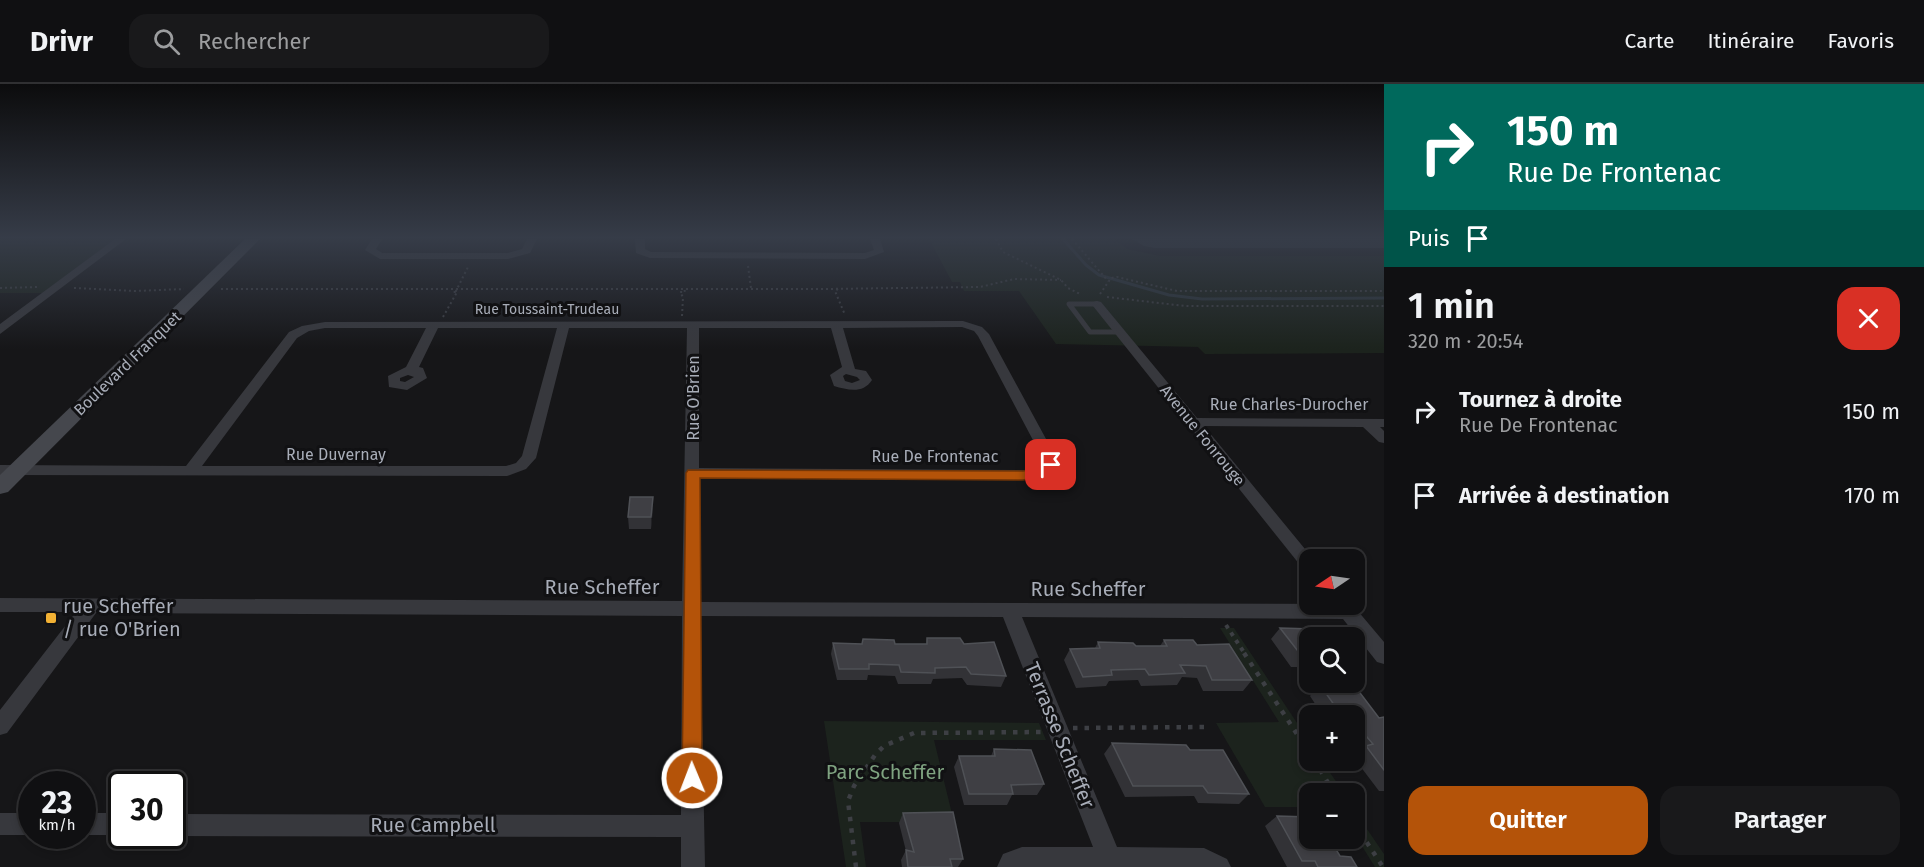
<!DOCTYPE html>
<html lang="fr">
<head>
<meta charset="utf-8">
<style>
	:root { --surface:#101012; --page:#19191b; --text:#f1f3f6; --muted:#9c9d9f; --line:#303032; --accent:#b45309 }
	body { margin:0; font-family:"Fira Sans",sans-serif; background:var(--page); color:var(--text); height:100vh; display:flex; flex-direction:column; font-size:22px; white-space:nowrap }
	* { box-sizing:border-box; margin:0 }
	p { font-size:20px; color:var(--muted) }
	.icon { flex:none; width:33px; height:33px; fill:none; stroke:currentColor; stroke-width:2; stroke-linecap:round; stroke-linejoin:round }
	.map { position:relative; flex:1; overflow:hidden }
	.side { display:flex; flex-direction:column; background:var(--surface); width:540px }
	.side>* { flex:none }
	.banner { background:#00695c; color:#fff; overflow:hidden }
	.needle { width:39px; rotate:257deg }
	.fabs { position:absolute; left:1299px; top:465px; display:grid; gap:12px }
	.fabs a { display:grid; place-items:center; width:66px; height:66px; border-radius:12px; background:var(--surface); box-shadow:0 3px 9px #0003,0 0 0 2px var(--line); font-size:30px }
	.speed { position:absolute; left:18px; top:687px; display:flex; gap:12px; font-size:30px; font-weight:700; text-align:center }
	.speed>* { display:grid; place-content:center; width:78px; height:78px; border-radius:50%; background:var(--surface); box-shadow:0 3px 9px #0003,0 0 0 2px var(--line); line-height:1 }
	.speed small { font-size:15px; font-weight:400 }
	.speed .limit { border:3px solid #111; border-radius:9px; background:#fff; color:#111 }
	.pin { position:absolute; display:grid; place-items:center; width:51px; height:51px; color:#fff; margin:-26px; border-radius:12px; box-shadow:0 3px 9px #0006 }
	.me { position:absolute; width:66px; margin:-33px; rotate:359deg; stroke-linejoin:round; filter:drop-shadow(0 0 4px #0008) }
	.turn { display:flex; align-items:center; gap:21px; height:126px; padding:0 24px; font-size:27px }
	.turn .icon { width:78px; height:78px; stroke-width:2.5 }
	.turn b { display:block; font-size:42px; line-height:51px }
	.then { display:flex; align-items:center; height:57px; padding:0 24px; background:#0003; gap:12px; font-size:22px }
	.round { display:grid; place-items:center; flex:none; width:63px; height:63px; border-radius:18px; background:var(--page) }
	.head { display:flex; align-items:center; justify-content:space-between; height:102px; padding:0 24px }
	h1 { font-size:36px; font-weight:600; line-height:45px }
	.cta { display:flex; gap:12px; margin-top:auto; padding:12px 24px }
	.cta a { flex:1; height:69px; border-radius:18px; background:var(--accent); color:#fff; font-size:24px; font-weight:600; line-height:69px; text-align:center }
	.cta a+a { background:var(--page); color:var(--text) }
	ul { padding:0; list-style:none }
	li { display:flex; align-items:center; gap:18px; height:84px; padding:0 24px }
	li div { flex:1 }
	li b { display:block; font-size:22px }
	li em { font-style:normal }
	header { display:flex; align-items:center; gap:36px; box-sizing:border-box; height:84px; padding:0 30px; background:var(--surface); border-bottom:2px solid var(--line) }
	header strong { font-size:28px }
	nav { display:flex; gap:33px; margin-inline-start:auto; font-size:21px }
	.search { width:420px; height:54px; background:var(--page); display:flex; align-items:center; gap:15px; box-sizing:border-box; padding:0 21px; border-radius:18px; color:var(--muted); font-size:22px }
	main { display:flex; flex:1; min-height:0 }
	.map>svg:first-child { display:block }
</style>
</head>
<body>
<header>
<strong>Drivr</strong>
<div class="search"><svg class="icon" aria-label="search" viewBox="0 0 24 24"><circle cx="10" cy="10" r="6"/><path d="M15 15l6 6"/></svg>Rechercher</div>
<nav><a>Carte</a><a>Itinéraire</a><a>Favoris</a></nav>
</header>
<main>
<div class="map">
<svg width="1384" height="783" viewBox="0 0 1384 783">
	<rect width="100%" height="100%" fill="#161618"/>
	<!-- green -->
	<path fill="#1c231d" d="M0 155H115L43 209H0Z
		M929 155H1115L1127 165 1160 172H1384V269L1205 270 1198 263 1056 260 1019 207H964L960 198H952Z
		M1220 544H1234L1309 657 1310 676 1322 677 1344 709 1310 710 1309 723H1265L1216 639 1279 638Z
		M824 637 1039 639 1046 656H934L954 738H860L866 783H846Z
		M1354 726 1384 770V783H1375L1355 751Z"/>
	<!-- water -->
	<path fill="#2c353c" d="M1132 155H1384V164H1155L1144 162Z"/>
	<g fill="none" stroke-linecap="round" stroke-linejoin="round">
		<!-- stream -->
		<path stroke="#2c353c" stroke-width="3" d="M1063 155 1086 181 1099 191 1169 211 1202 215 1384 214"/>
		<!-- path-far2 -->
		<path stroke="#3d3f44" stroke-width="2" stroke-dasharray="2 3" stroke-linecap="butt" d="M996 155 1003 168 1061 196 1068 204 1080 210
			M1072 155 1108 197
			M748 182 751 204
			M0 204 37 203
			M74 204 135 207 184 205
			M221 205H824L980 203 1014 195 1061 196
			M838 205 835 207 845 231
			M1100 210 1111 194 1117 193 1177 207H1384
			M1107 213 1185 222H1384
			M682 232 683 213 680 208H685L684 204
			M443 233 457 208H453L456 207 469 181"/>
		<!-- path-far1 -->
		<path stroke="#3d3f44" stroke-width="4" stroke-dasharray="4 5" stroke-linecap="butt" d="M1226 541 1245 570"/>
		<!-- path -->
		<path stroke="#3d3f44" stroke-width="4.5" stroke-dasharray="4.5 7" stroke-linecap="butt" d="M1244 569 1310 670
			M1073 644 1206 643
			M1314 676 1335 710
			M1354 739 1383 783
			M856 783 848 717 854 702 875 671 884 662 914 649 1041 648"/>
		<!-- lane -->
		<path stroke="#37383d" stroke-width="5" d="M1097 220H1069L1090 248H1120"/>
		<!-- street -->
		<path fill="#37383d" fill-rule="evenodd" d="M115 155H126L0 250V240Z
			M372 155H382L376 165 382 169H508L522 165 527 155H537L530 169 508 175H380L365 166Z
			M635 155H645V165L651 168 865 169 874 166 870 155H880L884 168 865 175 650 174 636 169Z
			M1097 217 1101 218 1197 334 1384 335V343H1380L1384 347V359L1379 358 1363 343 1204 342 1314 476H1310V488L1304 486 1093 222V218Z
			M963 237 982 243 989 250 1058 377 1051 390 1031 396 700 394V518L1352 520 1384 558V580L1377 578 1343 535 1022 533 1117 763 1204 764 1227 775 1231 783H997L1003 770 1022 763H1093L1003 533 700 532 705 783H681V753L170 752H172V730L681 731 682 532 96 529 7 649 0 651V626L76 528H0V514L682 517 687 244H569L536 374 526 385 507 392 0 391V381L186 382 289 248 302 242 325 238ZM962 243 974 247 978 252 1044 377 1040 384 1031 386 699 384V244H831L842 283 830 291 834 302C848 306 863 310 872 296L866 287 855 285 843 244ZM325 244H426L406 283 388 292 389 303 407 306 427 294 423 284 419 283 438 244H557L522 372 516 379 506 382H202L297 254 309 247ZM846 290 857 293 860 296 852 299 845 297 843 292ZM408 291 414 293 405 298 400 297V294Z
			M0 729H32V751H0Z
			M82 729H122V751H82Z"/>
		<!-- secondary -->
		<path fill="#45474d" fill-rule="evenodd" d="M245 155H260L8 408 0 410V391Z"/>
	</g>
	<!-- wall -->
	<path fill="#323236" d="M653 413V424L651 445H629L628 433Z
		M1280 544 1310 554V598L1299 583H1291L1271 555Z
		M927 554 964 560 1006 592 1001 603 967 601 962 594 933 595 931 600H898L895 592 868 591 867 596H837L831 570 833 559 862 560H926Z
		M1164 556 1197 561 1252 596 1243 607H1203L1197 594 1182 593 1177 601 1141 602 1138 596 1109 597 1106 602 1076 604 1064 576 1070 565 1095 564 1098 558 1136 562H1160Z
		M1310 598H1354L1363 601 1358 606 1379 634 1384 633V707H1379L1354 674V672L1359 669 1354 664V632H1323L1310 612 1315 606Z
		M1112 659 1190 666 1249 710 1239 720 1198 719 1194 712 1125 713 1104 670Z
		M994 665 1044 700 1037 711H1012L1007 721H964L954 683 959 672H991Z
		M903 729 963 775 958 783H902L901 776 906 766V767L899 739Z
		M1277 732 1340 772 1357 783H1287L1265 742Z"/>
	<!-- shaded-wall -->
	<path fill="#212124" d="M653 413V424L651 445V433Z"/>
	<!-- building -->
	<path fill="#3f3f44" stroke="#4f5156" stroke-width="1.5" d="M630 413H653L651 433H628Z
		M1280 544 1313 545 1319 554H1310V573L1309 571H1301Z
		M927 554H960L964 560 994 558 1006 592 971 590 966 583 935 584V589L901 588 899 581 869 580V585H839L833 559 862 560 863 555 894 556 895 560H927Z
		M1164 556H1193L1197 561 1229 560 1252 596H1212L1206 582 1180 581 1185 589 1149 591 1145 585 1111 586 1112 591 1083 593 1070 565 1100 564 1098 558 1133 559 1136 562H1167Z
		M1354 589 1363 601H1354L1379 634 1384 633V686L1366 662 1373 660 1354 638V632H1342L1320 601 1329 599 1328 598H1354Z
		M1112 659 1186 661 1190 666H1223L1249 710 1208 709 1203 702H1133Z
		M994 665 1031 666 1044 700 1011 701 1013 710H969L959 672H995Z
		M953 728 963 775H950L952 783H908L906 766 914 768 903 729Z
		M1277 732 1310 733V754H1329L1340 772 1351 773 1357 783H1318L1315 777H1302Z"/>
	<!-- sky -->
	<linearGradient id="sky" x2="0" y2="1"><stop stop-color="#0c0c0d"/><stop offset="0.58" stop-color="#363c48"/><stop offset="1" stop-color="#363c48" stop-opacity="0"/></linearGradient>
	<rect width="1384" height="265" fill="url(#sky)"/>
	<!-- route -->
	<path fill="#b45309" stroke="#753606" stroke-width="1.5" d="M1051 376 1057 381 1047 391 1023 396 700 394 702 694 699 701 692 703 685 701 682 694 686 389 688 386 1023 387 1038 384Z"/>
	<!-- markers -->
	<rect fill="#f2b134" stroke="#111113" stroke-width="2" x="45" y="528" width="12" height="12" rx="3"/>
	<g text-anchor="middle" stroke-width="6" stroke-linejoin="round" paint-order="stroke">
		<!-- far-street labels -->
		<g font-size="14" fill="#a8adb8" stroke="#111113">
			<text x="547" y="230">Rue Toussaint-Trudeau</text>
		</g>
		<!-- street labels -->
		<g font-size="16" fill="#a8adb8" stroke="#111113">
			<text transform="translate(127 279) rotate(-44)" y="6">Boulevard Franquet</text>
			<text transform="translate(693 314) rotate(-90)" y="6">Rue O'Brien</text>
			<text x="1289" y="326">Rue Charles-Durocher</text>
			<text transform="translate(1203 351) rotate(51)" y="6">Avenue Fonrouge</text>
			<text x="336" y="376">Rue Duvernay</text>
			<text x="935" y="378">Rue De Frontenac</text>
		</g>
		<!-- near-street labels -->
		<g font-size="20" fill="#a8adb8" stroke="#111113">
			<text x="602" y="510">Rue Scheffer</text>
			<text x="1088" y="512">Rue Scheffer</text>
			<text transform="translate(1060 651) rotate(68)" y="7">Terrasse Scheffer</text>
			<text x="433" y="748">Rue Campbell</text>
		</g>
		<!-- near-poi labels -->
		<g font-size="20" fill="#a8adb8" stroke="#111113" text-anchor="start">
			<text x="63" y="529">rue Scheffer<tspan x="63" dy="23">/ rue O'Brien</tspan></text>
		</g>
		<!-- near-park labels -->
		<g font-size="20" fill="#7fa381" stroke="#111113">
			<text x="885" y="695">Parc Scheffer</text>
		</g>
	</g>
</svg>
<div class="fabs">
<a><svg class="needle" viewBox="-14 -14 28 28"><path d="M0-13l5 13h-10z" fill="#e53935"/><path d="M0 13l5-13h-10z" fill="#9c9d9f"/></svg></a>
<a><svg class="icon" aria-label="search" viewBox="0 0 24 24"><circle cx="10" cy="10" r="6"/><path d="M15 15l6 6"/></svg></a>
<a>+</a>
<a>−</a>
</div>
<div class="speed"><div>23<small>km/h</small></div><div class="limit">30</div></div>
<div class="pin" style="left:1051px;top:381px;background:#d93025"><svg class="icon" aria-label="arrive" viewBox="0 0 24 24"><path d="M6 21V4h12l-3 4 3 4H6"/></svg></div>
<svg class="me" style="left:692px;top:694px" viewBox="-20 -20 40 40"><circle r="17" fill="#b45309" stroke="#fff" stroke-width="3"/><path d="M0-11L8 9 0 5-8 9z" fill="#fff"/></svg>
</div>
<section class="side">
<div class="banner">
<div class="turn"><svg class="icon" aria-label="right" viewBox="0 0 24 24"><path d="M7 20v-9h11M14 6l5 5-5 5"/></svg><div><b>150 m</b>Rue De Frontenac</div></div>
<div class="then">Puis<svg class="icon" aria-label="arrive" viewBox="0 0 24 24"><path d="M6 21V4h12l-3 4 3 4H6"/></svg></div>
</div>
<div class="head"><div><h1>1 min</h1><p>320 m · 20:54</p></div><a class="round" style="background:#d93025;color:#fff"><svg class="icon" aria-label="close" viewBox="0 0 24 24"><path d="M6 6l12 12M18 6L6 18"/></svg></a></div>
<ul>
<li><svg class="icon" aria-label="right" viewBox="0 0 24 24"><path d="M7 20v-9h11M14 6l5 5-5 5"/></svg><div><b>Tournez à droite</b><p>Rue De Frontenac</p></div><em>150 m</em></li>
<li><svg class="icon" aria-label="arrive" viewBox="0 0 24 24"><path d="M6 21V4h12l-3 4 3 4H6"/></svg><div><b>Arrivée à destination</b></div><em>170 m</em></li>
</ul>
<div class="cta"><a>Quitter</a><a>Partager</a></div>
</section>
</main>
</body>
</html>
